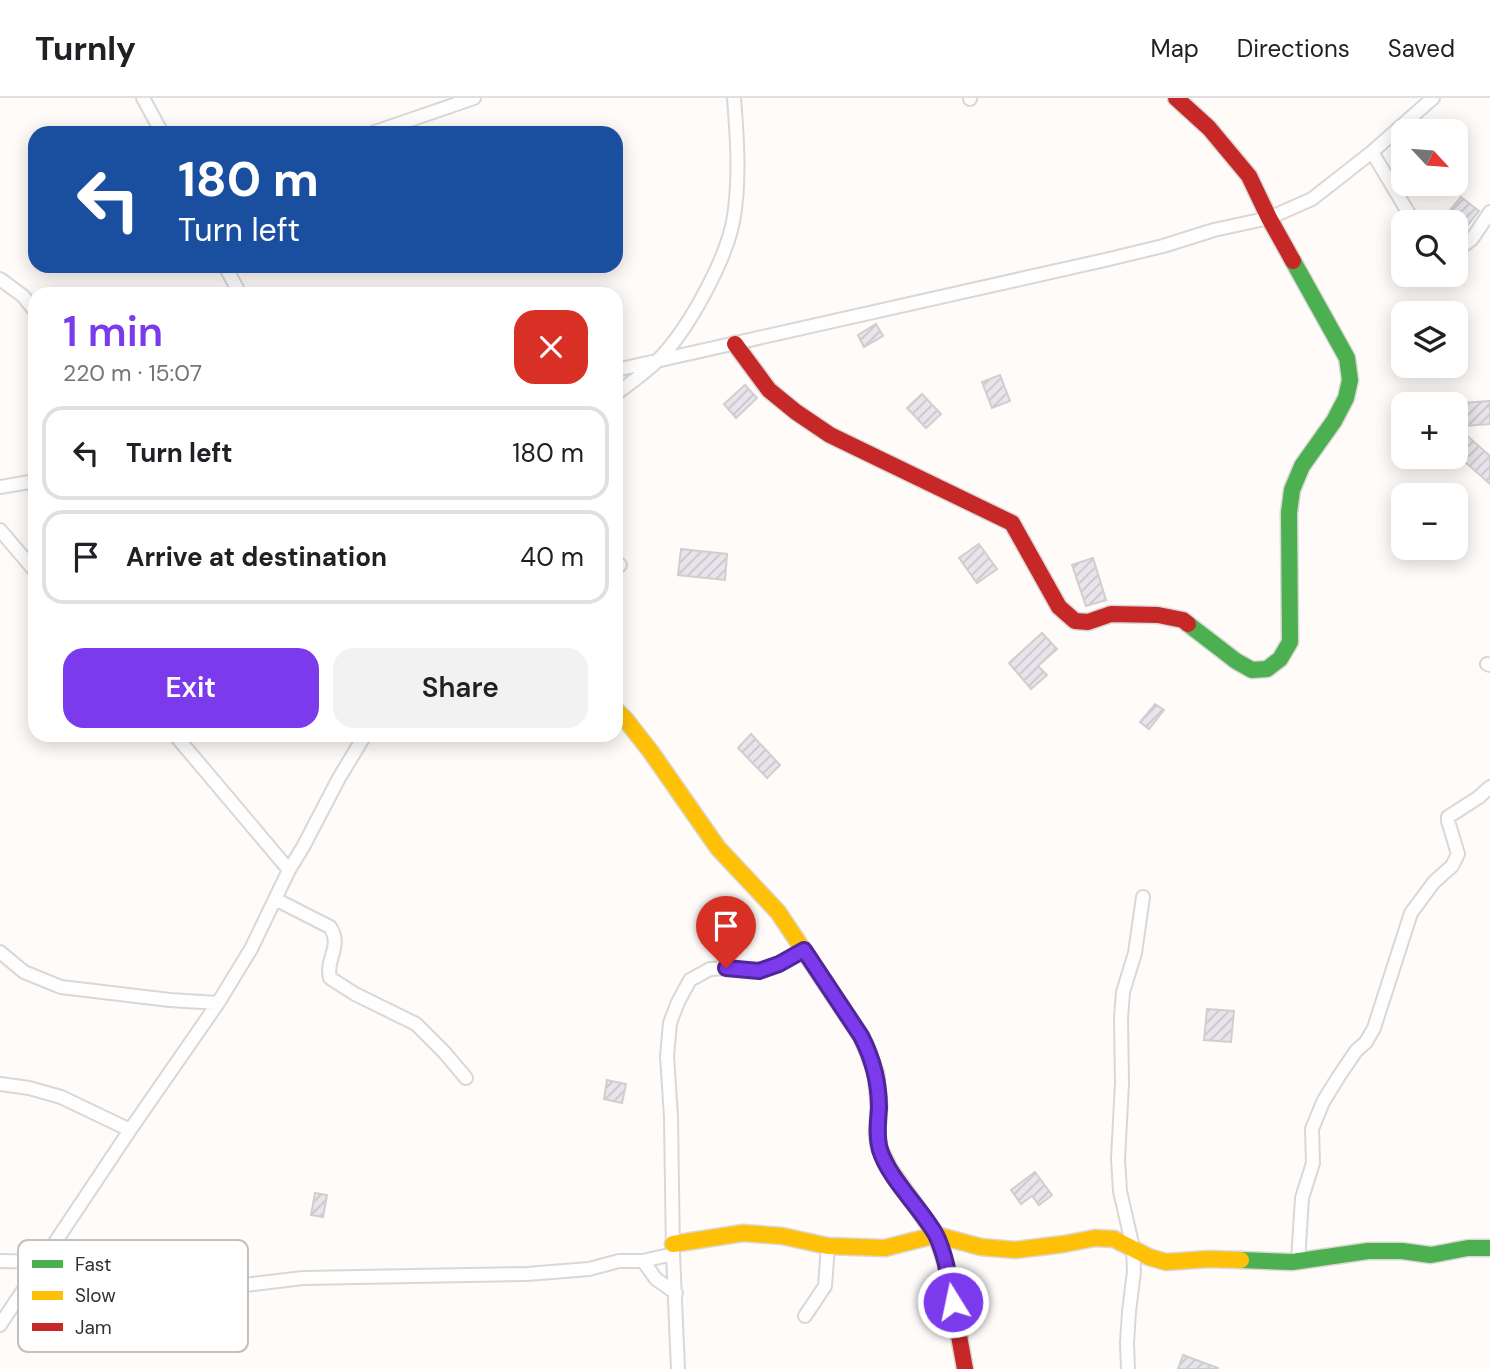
<!DOCTYPE html>
<html lang="en">
<head>
<meta charset="utf-8">
<style>
	:root { --surface:#fff; --page:#f2f2f2; --text:#202124; --muted:#757577; --line:#e0e0e0; --accent:#7c3aed }
	body { margin:0; font-family:"DM Sans",sans-serif; background:var(--page); color:var(--text); height:100vh; display:flex; flex-direction:column; font-size:26px; white-space:nowrap }
	* { box-sizing:border-box; margin:0 }
	p { font-size:23px; color:var(--muted) }
	.icon { flex:none; width:38px; height:38px; fill:none; stroke:currentColor; stroke-width:2; stroke-linecap:round; stroke-linejoin:round }
	.map { position:relative; flex:1; overflow:hidden }
	.drawer { position:absolute; left:28px; top:189px; width:595px; height:455px; display:flex; flex-direction:column; background:var(--surface); border-radius:21px; box-shadow:0 4px 18px #0003 }
	.drawer>* { flex:none }
	.hud { position:absolute; left:28px; top:28px; width:595px; height:147px; border-radius:21px; box-shadow:0 4px 18px #0003; background:#1a4fa0; color:#fff; overflow:hidden }
	.needle { width:46px; rotate:116deg }
	.controls { position:absolute; left:1391px; top:21px; display:grid; gap:14px }
	.controls a { display:grid; place-items:center; width:77px; height:77px; border-radius:14px; background:var(--surface); box-shadow:0 4px 18px #0003; font-size:35px }
	.pin { position:absolute; display:grid; place-items:center; width:60px; height:60px; color:#fff; margin:-72px -30px; border-radius:50% 50% 50% 0; rotate:-45deg; box-shadow:0 0 7px #0007 }
	.pin .icon { rotate:45deg }
	.me { position:absolute; width:77px; margin:-38px; rotate:350deg; stroke-linejoin:round; filter:drop-shadow(0 0 5px #0008) }
	.turn { display:flex; align-items:center; gap:24px; height:147px; padding:0 35px; font-size:32px }
	.turn .icon { width:91px; height:91px; stroke-width:2.5 }
	.turn b { display:block; font-size:49px; line-height:60px }
	.round { display:grid; place-items:center; flex:none; width:74px; height:74px; border-radius:21px; background:var(--page) }
	.headline { display:flex; align-items:center; justify-content:space-between; height:119px; padding:0 35px }
	h1 { font-size:42px; font-weight:600; line-height:52px; color:var(--accent) }
	.button { display:flex; gap:14px; margin-top:auto; padding:14px 35px }
	.button a { flex:1; height:80px; border-radius:21px; background:var(--accent); color:#fff; font-size:28px; font-weight:600; line-height:80px; text-align:center }
	.button a+a { background:var(--page); color:var(--text) }
	ul { padding:0; list-style:none }
	li { display:flex; align-items:center; gap:21px; height:94px; margin:0 14px 10px; padding:0 21px; border:4px solid var(--line); border-radius:21px }
	li div { flex:1 }
	li b { display:block; font-size:26px }
	li em { font-style:normal }
	header { display:flex; align-items:center; gap:42px; box-sizing:border-box; height:98px; padding:0 35px; background:var(--surface); border-bottom:2px solid var(--line) }
	header strong { font-size:33px }
	nav { display:flex; gap:38px; margin-inline-start:auto; font-size:24px }
	.map>svg:first-child { display:block }
</style>
</head>
<body>
<header>
<strong>Turnly</strong>
<nav><a>Map</a><a>Directions</a><a>Saved</a></nav>
</header>
<div class="map">
<svg width="1490" height="1271" viewBox="0 0 1490 1271">
	<defs>
		<pattern id="building-hatch" width="6" height="6" patternUnits="userSpaceOnUse" patternTransform="scale(1.75)"><rect width="6" height="6" fill="#e7e5eb"/><path d="M-1 1l2-2M0 6l6-6M5 7l2-2" fill="none" stroke="#c7c5ca"/></pattern>
	</defs>
	<rect width="100%" height="100%" fill="#fefbf9"/>
	<!-- building -->
	<path fill="url(#building-hatch)" stroke="#d0cfcf" stroke-width="2" d="M1461 99 1479 113 1456 142V124H1440Z
		M876 226 883 238 864 249 858 237Z
		M1000 277 1010 303 992 310 982 284Z
		M745 287 757 300 736 320 724 306Z
		M922 296 941 316 926 330 907 310Z
		M1490 303V326L1464 328 1462 305Z
		M1456 328 1490 358V386L1456 356Z
		M979 446 997 471 977 485 959 460Z
		M681 451 727 456 725 482 678 477Z
		M1093 460 1106 502 1086 508 1072 467Z
		M1042 535 1057 551 1038 568 1047 577 1031 591 1009 565Z
		M1155 606 1164 612 1149 631 1140 624Z
		M751 636 780 667 767 680 738 650Z
		M1207 911 1234 913 1231 944 1204 942Z
		M607 982 626 986 622 1005 604 1001Z
		M1035 1074 1052 1097 1039 1107 1032 1098 1021 1106 1011 1092Z
		M315 1095 327 1097 323 1119 311 1117Z
		M1183 1257 1218 1270V1271H1178Z"/>
	<g fill="none" stroke-linecap="round" stroke-linejoin="round">
		<defs>
			<path id="street" d="M143 0 162 35
				M970 1V0
				M372 35 474 0
				M1372 54 1414 124
				M1456 153 1472 141 1490 114
				M225 168 240 196
				M0 181 23 198 35 213
				M616 272 1105 162 1163 148 1214 132 1269 120 1312 101 1372 54 1433 0
				M616 296C630 285 645 275 657 263 688 233 728 159 734 118 740 80 737 38 734 0
				M0 389 35 383
				M0 432 35 473
				M616 470 620 467
				M1487 566 1490 567
				M175 637 289 772
				M275 801 330 829C343 848 325 861 330 880L355 896 416 926 444 954 466 980
				M0 854 24 874 61 889 170 902 218 905
				M0 986 29 990 61 999 130 1032
				M0 1163 43 1164 72 1169 97 1168 134 1175 177 1179 220 1190 303 1180 527 1176 589 1171 619 1163H643L673 1156
				M643 1163 656 1181 676 1195
				M1298 1163 1302 1100 1313 1065 1312 1031 1323 1004 1339 978 1356 953 1366 944 1374 930 1411 815 1434 784 1452 768 1458 756 1448 723V719L1479 699 1490 689
				M805 1218 825 1188 828 1148
				M0 1227 130 1032 218 905 251 851 289 772 303 749 339 680 365 637
				M678 1271 673 1156 671 1019 667 958 670 925 678 904 690 882 710 871 726 870 759 873 779 866 804 852
				M1128 1271 1127 1245 1129 1214 1134 1173 1133 1150 1120 1093 1118 1061 1122 985 1121 920 1123 894 1135 855 1143 799"/>
			<path id="fast" d="M1188 526 1236 563 1252 572 1267 571 1280 561 1290 544 1289 415 1292 392 1302 368 1334 323 1346 300 1350 282 1347 260 1293 163
				M1241 1162 1292 1164 1368 1153H1402L1431 1157 1468 1150H1490"/>
			<path id="slow" d="M616 612 626 622 651 654 718 750 778 814 861 938 866 949
				M673 1146 743 1135 782 1138 828 1148 885 1150 936 1137 981 1149 1015 1152 1064 1146 1095 1140 1114 1141 1149 1159 1166 1164 1209 1161 1241 1162"/>
			<path id="jam" d="M1176 0 1209 30 1249 78 1269 120 1293 163
				M735 246 769 292 796 314 830 337 1012 425 1059 509 1075 523 1088 524 1111 516 1158 517 1183 522 1188 526
				M866 949 876 976 879 1008 877 1037 879 1049 889 1070 936 1137 946 1166 965 1271"/>
		</defs>
		<!-- street casing -->
		<use href="#street" stroke="#dad8d6" stroke-width="16"/>
		<!-- fast casing -->
		<use href="#fast" stroke="#dad8d6" stroke-width="19"/>
		<!-- slow casing -->
		<use href="#slow" stroke="#dad8d6" stroke-width="19"/>
		<!-- jam casing -->
		<use href="#jam" stroke="#dad8d6" stroke-width="19"/>
		<!-- street -->
		<use href="#street" stroke="#fffefe" stroke-width="12"/>
		<!-- fast -->
		<use href="#fast" stroke="#4caf50" stroke-width="16"/>
		<!-- slow -->
		<use href="#slow" stroke="#ffc107" stroke-width="16"/>
		<!-- jam -->
		<use href="#jam" stroke="#c62828" stroke-width="16"/>
	</g>
	<g fill="none" stroke-linecap="round" stroke-linejoin="round">
		<defs>
			<path id="route" d="M726 870 759 873 779 866 804 852 861 938C873 961 879 983 879 1010 878 1024 876 1038 880 1052 889 1081 921 1110 936 1137 946 1157 949 1182 953 1204"/>
		</defs>
		<!-- route casing -->
		<use href="#route" stroke="#51269a" stroke-width="18"/>
		<!-- route -->
		<use href="#route" stroke="#7c3aed" stroke-width="12"/>
	</g>
	<!-- legend -->
	<rect x="18" y="1142" width="230" height="112" rx="10" fill="#fff" stroke="#c2c1c1" stroke-width="2"/>
	<rect x="32" y="1162" width="31" height="8" fill="#4caf50"/>
	<rect x="32" y="1193" width="31" height="9" fill="#ffc107"/>
	<rect x="32" y="1225" width="31" height="8" fill="#c62828"/>
	<g font-size="19" fill="#33312f">
		<text x="75" y="1173">Fast</text>
		<text x="75" y="1204">Slow</text>
		<text x="75" y="1236">Jam</text>
	</g>
</svg>
<div class="controls">
<a><svg class="needle" viewBox="-14 -14 28 28"><path d="M0-13l5 13h-10z" fill="#e53935"/><path d="M0 13l5-13h-10z" fill="#757577"/></svg></a>
<a><svg class="icon" aria-label="search" viewBox="0 0 24 24"><circle cx="10" cy="10" r="6"/><path d="M15 15l6 6"/></svg></a>
<a><svg class="icon" aria-label="layers" viewBox="0 0 24 24"><path d="M12 4l9 5-9 5-9-5zM3 14l9 5 9-5"/></svg></a>
<a>+</a>
<a>−</a>
</div>
<div class="pin" style="left:726px;top:870px;background:#d93025"><svg class="icon" aria-label="arrive" viewBox="0 0 24 24"><path d="M6 21V4h12l-3 4 3 4H6"/></svg></div>
<svg class="me" style="left:953px;top:1204px" viewBox="-20 -20 40 40"><circle r="17" fill="#7c3aed" stroke="#fff" stroke-width="3"/><path d="M0-11L8 9 0 5-8 9z" fill="#fff"/></svg>
<div class="hud">
<div class="turn"><svg class="icon" aria-label="left" viewBox="0 0 24 24"><path d="M17 20v-9H6M10 6l-5 5 5 5"/></svg><div><b>180 m</b>Turn left</div></div>
</div>
<section class="drawer">
<div class="headline"><div><h1>1 min</h1><p>220 m · 15:07</p></div><a class="round" style="background:#d93025;color:#fff"><svg class="icon" aria-label="close" viewBox="0 0 24 24"><path d="M6 6l12 12M18 6L6 18"/></svg></a></div>
<ul>
<li><svg class="icon" aria-label="left" viewBox="0 0 24 24"><path d="M17 20v-9H6M10 6l-5 5 5 5"/></svg><div><b>Turn left</b></div><em>180 m</em></li>
<li><svg class="icon" aria-label="arrive" viewBox="0 0 24 24"><path d="M6 21V4h12l-3 4 3 4H6"/></svg><div><b>Arrive at destination</b></div><em>40 m</em></li>
</ul>
<div class="button"><a>Exit</a><a>Share</a></div>
</section>
</div>
</body>
</html>
